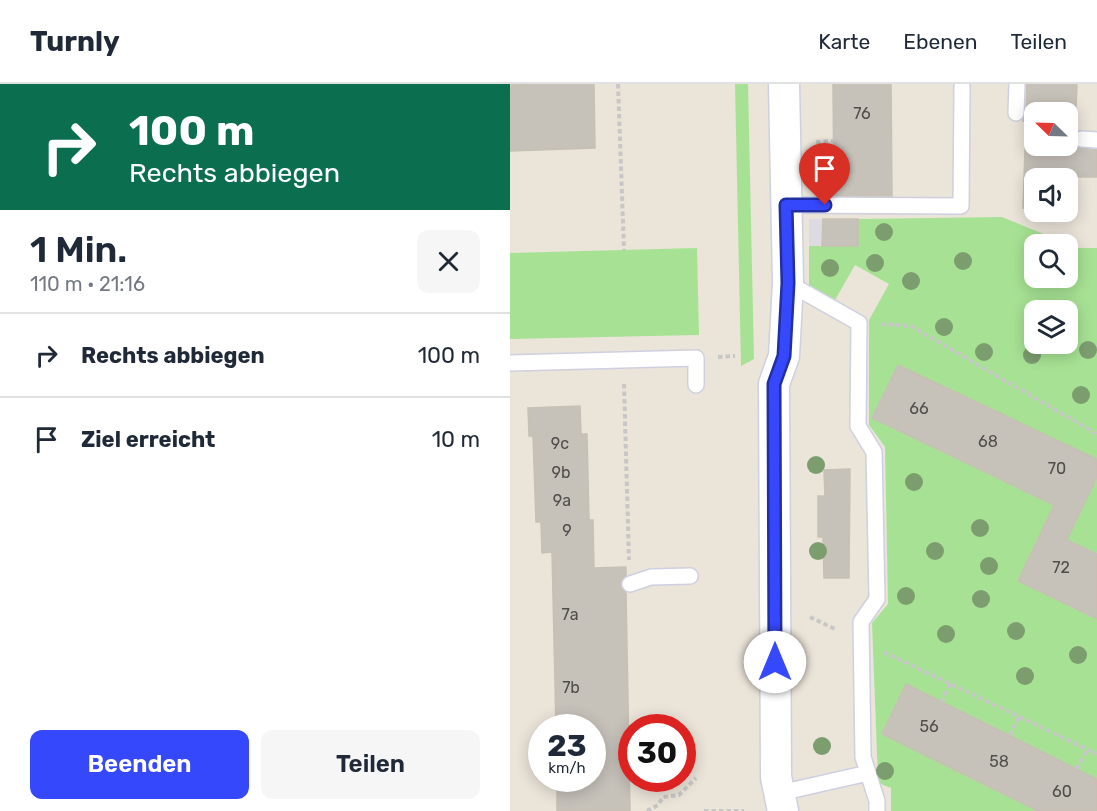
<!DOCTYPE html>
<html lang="de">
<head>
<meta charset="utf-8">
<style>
	:root { --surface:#fff; --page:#f6f6f7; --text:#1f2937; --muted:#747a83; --line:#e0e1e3; --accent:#3548fb }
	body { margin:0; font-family:Rubik,sans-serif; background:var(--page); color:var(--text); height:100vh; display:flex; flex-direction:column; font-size:22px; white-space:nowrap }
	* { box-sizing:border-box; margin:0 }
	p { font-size:20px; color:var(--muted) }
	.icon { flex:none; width:33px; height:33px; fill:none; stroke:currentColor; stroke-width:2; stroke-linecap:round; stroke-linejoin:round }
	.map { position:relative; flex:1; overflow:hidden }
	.details { display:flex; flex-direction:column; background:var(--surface); width:510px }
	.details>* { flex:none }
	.guide { background:#0b6e4f; color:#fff; overflow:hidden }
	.needle { width:39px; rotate:293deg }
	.fabs { position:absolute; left:514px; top:18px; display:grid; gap:12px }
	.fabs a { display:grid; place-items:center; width:54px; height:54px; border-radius:12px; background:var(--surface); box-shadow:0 3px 15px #0003; font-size:30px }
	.speed { position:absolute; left:18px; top:630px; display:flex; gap:12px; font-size:30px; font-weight:700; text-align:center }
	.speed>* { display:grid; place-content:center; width:78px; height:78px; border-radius:50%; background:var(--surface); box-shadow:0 3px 15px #0003; line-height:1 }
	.speed small { font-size:15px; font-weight:400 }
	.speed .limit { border:9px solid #d22; background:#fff; color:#111 }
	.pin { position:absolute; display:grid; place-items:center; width:51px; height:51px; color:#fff; margin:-62px -26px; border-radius:50% 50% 50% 0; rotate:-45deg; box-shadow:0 0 6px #0007 }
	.pin .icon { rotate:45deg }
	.me { position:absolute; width:66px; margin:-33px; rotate:0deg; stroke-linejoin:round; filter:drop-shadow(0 0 4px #0008) }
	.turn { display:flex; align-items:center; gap:21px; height:126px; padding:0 30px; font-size:27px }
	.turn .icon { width:78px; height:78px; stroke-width:2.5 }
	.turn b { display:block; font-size:42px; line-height:51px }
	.round { display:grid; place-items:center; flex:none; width:63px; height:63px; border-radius:12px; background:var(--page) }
	.headline { display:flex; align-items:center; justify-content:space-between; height:102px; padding:0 30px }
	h1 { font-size:36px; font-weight:600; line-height:45px }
	.primary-button { display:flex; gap:12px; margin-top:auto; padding:12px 30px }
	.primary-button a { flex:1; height:69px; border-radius:12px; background:var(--accent); color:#fff; font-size:24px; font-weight:600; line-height:69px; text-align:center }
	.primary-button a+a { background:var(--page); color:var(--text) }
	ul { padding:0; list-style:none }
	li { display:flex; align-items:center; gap:18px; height:84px; padding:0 30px; border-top:2px solid var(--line) }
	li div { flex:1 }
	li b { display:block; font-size:22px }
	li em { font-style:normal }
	header { display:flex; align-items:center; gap:36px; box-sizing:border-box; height:84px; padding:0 30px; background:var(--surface); border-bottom:2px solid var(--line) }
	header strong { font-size:28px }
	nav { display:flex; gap:33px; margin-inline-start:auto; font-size:21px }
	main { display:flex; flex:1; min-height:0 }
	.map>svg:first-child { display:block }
</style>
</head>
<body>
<header>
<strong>Turnly</strong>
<nav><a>Karte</a><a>Ebenen</a><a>Teilen</a></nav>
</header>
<main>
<section class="details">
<div class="guide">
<div class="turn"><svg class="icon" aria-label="right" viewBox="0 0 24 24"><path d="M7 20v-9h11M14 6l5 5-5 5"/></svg><div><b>100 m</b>Rechts abbiegen</div></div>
</div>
<div class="headline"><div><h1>1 Min.</h1><p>110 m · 21:16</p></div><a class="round"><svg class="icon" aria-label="close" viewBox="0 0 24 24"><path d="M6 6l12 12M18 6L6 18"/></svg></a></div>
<ul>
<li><svg class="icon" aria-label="right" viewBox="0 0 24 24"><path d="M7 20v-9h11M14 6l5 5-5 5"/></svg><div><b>Rechts abbiegen</b></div><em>100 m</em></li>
<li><svg class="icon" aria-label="arrive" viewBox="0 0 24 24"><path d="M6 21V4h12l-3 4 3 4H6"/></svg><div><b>Ziel erreicht</b></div><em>10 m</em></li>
</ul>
<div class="primary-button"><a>Beenden</a><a>Teilen</a></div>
</section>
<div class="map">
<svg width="587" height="727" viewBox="0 0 587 727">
	<rect width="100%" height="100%" fill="#ebe4d9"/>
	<!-- industrial -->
	<path fill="#dddae2" d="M299 135H348V162H299Z"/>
	<!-- green -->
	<path fill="#a7e294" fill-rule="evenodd" d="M225 0H238L244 275 231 282Z
		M492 133 568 164H587V727H381V704L371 700 368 696 362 539 378 520 375 363 359 341V236L379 200 345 181 325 216 299 201V162H348V135ZM525 160H558V194H525ZM525 226H558V260H525Z
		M187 164 189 251 0 255V169Z"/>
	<!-- building -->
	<path fill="#c6c1b9" stroke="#c6c1b3" stroke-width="1.5" fill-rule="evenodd" d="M18 0H84L85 64 0 67 1 1Z
		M323 0H381L382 112H324Z
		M517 0H567L565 48 562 54 563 59 565 63 587 66V93H565L564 125H558V94H525V125L513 124 516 37H513L516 29ZM525 28H558V62H525Z
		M313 135H348V162H312Z
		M388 281 587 375V393L557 456 587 470V535L508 497 544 421 362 334Z
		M70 322 71 350H77L79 436H83L84 484 116 483V491L110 499 111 504 116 509 120 727H47V694H82V644H46L42 468 32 469 31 438H26L23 352H19L18 324Z
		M340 385 339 494H314L313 453H308V412H315L314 386Z
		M396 600 587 695V727H528L372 650Z"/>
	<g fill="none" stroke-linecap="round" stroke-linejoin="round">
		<defs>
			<path id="lane" d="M506 29 507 0
				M572 55 587 56
				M276 121 451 122 452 3
				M278 199 349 239 348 342 364 368 367 515 351 538 353 673 367 717V727
				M0 279 186 274V301
				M120 500 141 493 180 492
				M270 709 358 689"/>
			<path id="street" d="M273 727 266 693 264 300 274 272 278 199 274 0"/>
		</defs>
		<!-- lane casing -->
		<use href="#lane" stroke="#ced0e1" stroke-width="18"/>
		<!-- street casing -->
		<use href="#street" stroke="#ced0e1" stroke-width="33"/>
		<!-- path -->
		<path stroke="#c7c7c7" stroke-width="4" stroke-dasharray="4.5 3" stroke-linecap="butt" d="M108 0 114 166
			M306 58 324 57
			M371 240 401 242 587 350
			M208 273 225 272
			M114 300 119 476
			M300 533 327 546
			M374 568 587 670
			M432 618 440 600
			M500 651 509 633
			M567 685 577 666
			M137 727 148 721 153 713 169 711 186 694
			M194 727H234"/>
		<!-- lane -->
		<use href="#lane" stroke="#fff" stroke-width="15"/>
		<!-- street -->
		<use href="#street" stroke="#fff" stroke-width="30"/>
	</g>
	<!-- trees -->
	<g fill="#7c9e6f">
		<circle cx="374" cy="148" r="9"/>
		<circle cx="453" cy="177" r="9"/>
		<circle cx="365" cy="179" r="9"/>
		<circle cx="320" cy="184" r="9"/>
		<circle cx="401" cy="197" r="9"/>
		<circle cx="434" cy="243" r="9"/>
		<circle cx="578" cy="266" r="9"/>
		<circle cx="474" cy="268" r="9"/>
		<circle cx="522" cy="271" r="9"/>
		<circle cx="571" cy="311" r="9"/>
		<circle cx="306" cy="381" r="9"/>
		<circle cx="404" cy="398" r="9"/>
		<circle cx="470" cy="444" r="9"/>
		<circle cx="308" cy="467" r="9"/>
		<circle cx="425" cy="467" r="9"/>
		<circle cx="479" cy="482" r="9"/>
		<circle cx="396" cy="512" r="9"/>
		<circle cx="471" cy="515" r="9"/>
		<circle cx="506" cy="547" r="9"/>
		<circle cx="436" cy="550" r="9"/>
		<circle cx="568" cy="571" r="9"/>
		<circle cx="515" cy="592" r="9"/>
		<circle cx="312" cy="662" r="9"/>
		<circle cx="375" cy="687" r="9"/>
	</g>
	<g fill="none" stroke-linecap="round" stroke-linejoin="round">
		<defs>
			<path id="route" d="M265 578 264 300 274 272 278 199 276 121H315"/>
		</defs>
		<!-- route casing -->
		<use href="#route" stroke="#222fa3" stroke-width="15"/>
		<!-- route -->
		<use href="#route" stroke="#3548fb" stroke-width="10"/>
	</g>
	<g text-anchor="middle" stroke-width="4.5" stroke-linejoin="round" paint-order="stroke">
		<!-- number labels -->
		<g font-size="16" fill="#504e4c">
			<text x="352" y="35">76</text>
			<text x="409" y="330">66</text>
			<text x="478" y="363">68</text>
			<text x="50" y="365">9c</text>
			<text x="547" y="390">70</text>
			<text x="51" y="394">9b</text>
			<text x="52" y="422">9a</text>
			<text x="57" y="452">9</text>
			<text x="551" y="489">72</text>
			<text x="60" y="536">7a</text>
			<text x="61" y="609">7b</text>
			<text x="419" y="648">56</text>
			<text x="489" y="683">58</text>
			<text x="552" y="713">60</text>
		</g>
	</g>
</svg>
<div class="fabs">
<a><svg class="needle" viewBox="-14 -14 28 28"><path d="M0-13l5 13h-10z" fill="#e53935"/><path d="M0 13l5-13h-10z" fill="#747a83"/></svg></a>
<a><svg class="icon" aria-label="sound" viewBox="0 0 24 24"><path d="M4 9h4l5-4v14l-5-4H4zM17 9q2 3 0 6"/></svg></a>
<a><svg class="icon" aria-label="search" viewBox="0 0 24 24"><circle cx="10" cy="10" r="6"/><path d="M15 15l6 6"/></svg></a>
<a><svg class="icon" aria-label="layers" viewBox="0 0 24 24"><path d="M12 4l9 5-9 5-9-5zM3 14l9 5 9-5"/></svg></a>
</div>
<div class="speed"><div>23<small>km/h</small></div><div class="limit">30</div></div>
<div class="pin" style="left:315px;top:121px;background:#d93025"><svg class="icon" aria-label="arrive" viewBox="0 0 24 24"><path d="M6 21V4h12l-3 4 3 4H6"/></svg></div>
<svg class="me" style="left:265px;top:578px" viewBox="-20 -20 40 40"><circle r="19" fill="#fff"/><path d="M0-13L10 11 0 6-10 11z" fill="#3548fb"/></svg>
</div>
</main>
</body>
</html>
